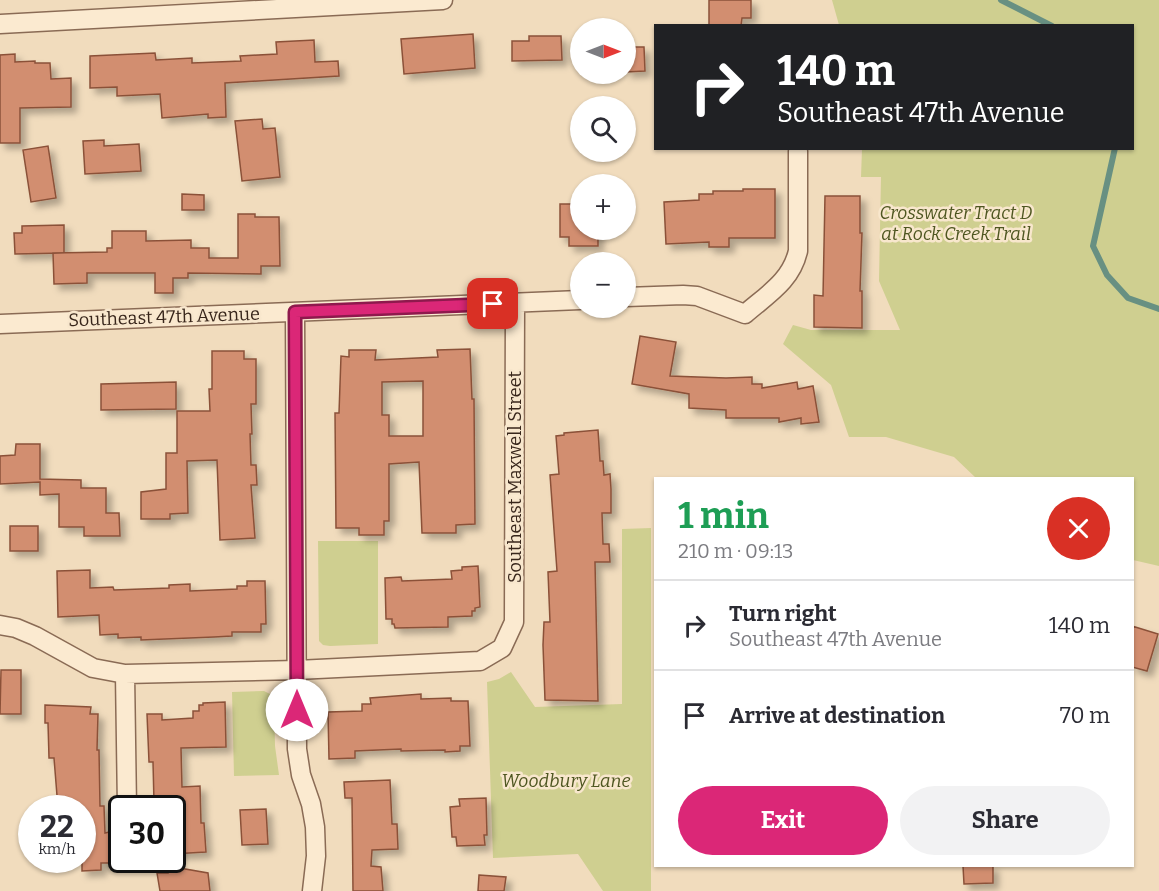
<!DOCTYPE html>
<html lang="en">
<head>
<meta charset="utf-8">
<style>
	:root { --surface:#fff; --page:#f2f2f3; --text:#2b2b33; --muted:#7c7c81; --line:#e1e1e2; --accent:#db2777 }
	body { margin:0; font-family:Bitter,serif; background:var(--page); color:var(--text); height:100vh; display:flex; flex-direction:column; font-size:22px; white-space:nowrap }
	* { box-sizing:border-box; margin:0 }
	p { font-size:20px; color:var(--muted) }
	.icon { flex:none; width:33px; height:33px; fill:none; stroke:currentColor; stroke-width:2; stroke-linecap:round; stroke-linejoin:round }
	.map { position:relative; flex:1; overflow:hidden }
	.drawer { position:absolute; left:654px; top:477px; width:480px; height:390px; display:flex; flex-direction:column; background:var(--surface); border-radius:0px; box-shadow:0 2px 4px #0004 }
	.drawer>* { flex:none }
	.guide { position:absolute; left:654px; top:24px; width:480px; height:126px; border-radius:0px; box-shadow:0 2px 4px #0004; background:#202124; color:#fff; overflow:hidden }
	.needle { width:39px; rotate:90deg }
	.buttons { position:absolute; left:570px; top:18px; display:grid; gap:12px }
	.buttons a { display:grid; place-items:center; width:66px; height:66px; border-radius:50%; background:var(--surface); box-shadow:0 2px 4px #0004; font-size:30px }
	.speed { position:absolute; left:18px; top:795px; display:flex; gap:12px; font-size:30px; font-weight:700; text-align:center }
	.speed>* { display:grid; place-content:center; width:78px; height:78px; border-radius:50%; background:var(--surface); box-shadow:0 2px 4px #0004; line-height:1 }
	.speed small { font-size:15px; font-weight:400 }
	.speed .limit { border:3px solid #111; border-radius:9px; background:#fff; color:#111 }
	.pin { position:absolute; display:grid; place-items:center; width:51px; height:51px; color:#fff; margin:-26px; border-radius:12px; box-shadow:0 3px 9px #0006 }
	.me { position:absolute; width:66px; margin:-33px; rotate:0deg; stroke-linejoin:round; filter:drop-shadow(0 0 4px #0008) }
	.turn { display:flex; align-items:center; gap:21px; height:126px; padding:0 24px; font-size:27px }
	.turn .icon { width:78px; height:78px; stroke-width:2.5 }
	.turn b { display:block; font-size:42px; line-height:51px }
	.round { display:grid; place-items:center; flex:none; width:63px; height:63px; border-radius:32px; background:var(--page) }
	.headline { display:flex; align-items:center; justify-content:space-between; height:102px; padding:0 24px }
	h1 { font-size:36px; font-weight:700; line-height:45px; color:#1e9e55 }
	.cta { display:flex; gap:12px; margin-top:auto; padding:12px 24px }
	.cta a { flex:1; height:69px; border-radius:36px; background:var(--accent); color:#fff; font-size:24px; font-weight:700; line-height:69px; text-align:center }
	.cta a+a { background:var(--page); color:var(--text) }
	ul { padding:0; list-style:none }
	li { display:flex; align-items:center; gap:18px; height:90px; padding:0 24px; border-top:2px solid var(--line) }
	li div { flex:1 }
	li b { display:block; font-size:22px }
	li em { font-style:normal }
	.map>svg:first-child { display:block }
</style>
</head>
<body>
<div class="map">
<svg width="1159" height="891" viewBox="0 0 1159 891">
	<defs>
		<filter id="shadow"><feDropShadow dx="5.5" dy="5.5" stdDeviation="3" flood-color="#0004"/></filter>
	</defs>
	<rect width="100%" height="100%" fill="#f1dcbd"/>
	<!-- green -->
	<path fill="#cfcf90" d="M832 0H1159V566L1133 560 1132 478H976L954 457 886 437H849L831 385 783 344 793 325 811 330H900L879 281 881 177H861L862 149 1132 148V26L839 25Z
		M651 528V891H603L578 854 493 858 487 682 499 679 511 672 535 707 622 704V529Z
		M318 541H378V644L330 646 323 645 319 641Z
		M264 691 270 694 274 701 275 746 279 775 234 776 232 692Z"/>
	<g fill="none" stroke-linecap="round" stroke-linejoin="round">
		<!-- stream -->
		<path stroke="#689082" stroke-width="6" d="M1001 0 1052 26
			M1115 148 1093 246 1107 275 1128 298 1159 309"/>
	</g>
	<!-- building -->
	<path fill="#d28e70" stroke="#8b5139" stroke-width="1.5" fill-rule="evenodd" filter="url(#shadow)" d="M709 0H751V18H742L741 26H709Z
		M473 34 475 68 404 74 401 39Z
		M529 36H561L562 60 512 61V41H529Z
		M314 40 315 62 338 61 339 76 225 83 226 117 208 118V114L162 118 160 94 117 96V87L90 88V56L155 53 156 60 192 58V63L241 61 240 56 277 54 276 42Z
		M626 47H644L645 71 626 72Z
		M15 54V62L35 61V63H50L51 79 71 78V107L20 108V143H0V55Z
		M262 119 263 129 275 128 280 177 242 181 235 121Z
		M104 140V146L139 144 141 171 85 174 83 141Z
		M48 146 56 198 31 202 23 150Z
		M743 189H775V238H729V247H709V242L666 244 664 202 699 200V194H713V191H743Z
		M182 194 204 195V210H182Z
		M825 196H860V233H862L860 291H862V328L814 327V295L823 296Z
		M560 204H580V230H598V246H569V237H560Z
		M238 214H255V217H279L280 266H261V274L188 273V278H173V293H155V273H87V283L54 284 53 253 107 252V248H112V231H146V241L191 240V248H209V258H238Z
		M64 225V253L15 254 14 233H22V226Z
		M640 336 676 342 670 376 726 378 752 377V384H762V388L797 382 798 389 813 386 819 422 801 424V418L779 422V418H726V410L689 408V394L632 384Z
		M470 349 472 399H474L475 524 456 525V533H422L419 462 389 464V521H384V535H359V528H336L335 413H339L341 356 349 357V350H376L375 360 438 357 437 350ZM423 381V436H389V415H382V382Z
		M212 351H244V359H256V404H251L252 434H250L251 465H256L257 485H251L255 538 220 540 217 460 187 461 188 513 170 514V519H141V492L166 489V453H177V411H210L209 389H212Z
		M176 382V409L101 410V384Z
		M598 430 600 461H603L604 475 610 474 611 489V513H602L603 544H609L610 562H595L598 701 545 700 543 645 544 622H550L548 572 557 571 550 475 559 474 556 436 564 435V433Z
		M16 444H40V479L81 480V488H106V513H119L120 536H84V527H59V494L40 495V482L0 484V456L15 455Z
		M10 526H38V551H10Z
		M478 566 480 607 475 608V611H472V616L448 617V627L395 628 394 624H392V619H386L385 578 401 577 402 581 452 579 451 571 462 570V567Z
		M90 570V588L113 587 114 590 169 588V585L190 584V591L237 589V586H247V581H265L266 624H261V632H232V636L214 637 141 640V637L118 638V634L100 635 99 615 58 617 57 571Z
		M1132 626 1158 634 1147 671 1132 667Z
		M1 670H21V714H0Z
		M421 694V699L451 698V701H468L470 746H460V751L445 752V750L401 751V749L355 751V758L329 759 328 712 362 711V704H371L370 698Z
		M225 702 226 747 181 748 182 787 200 786 201 823H204L206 852 172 854V808H161L160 803H154L153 762H149L147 714H162V720L193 718V711H199V705H203V703Z
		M45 705 91 707 90 714H98L97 750H99L100 806H104L105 833 109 832 111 863H101V870L82 871V808H58L54 758H49L48 723H45Z
		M390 780 392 824H397L398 849 372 850 371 866 381 867 383 891H353L352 798H345L344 782Z
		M486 798 487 835H484L485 845 457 846 456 837H452L450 807 460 806 459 799Z
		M266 809 268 844 242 845 240 810Z
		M168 866 208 873 210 891H160L157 873H168Z
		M963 866H993V883L964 884Z
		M479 875 506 877 504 891H478Z"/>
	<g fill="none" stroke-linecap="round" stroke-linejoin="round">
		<defs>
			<path id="minor" d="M0 24 443 0
				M626 297 683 295 697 296 745 314C768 294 791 281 798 251V151
				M295 312 297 749 301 775 311 804 315 827 316 856 312 891
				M0 324 580 300
				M0 625 16 628 35 636 93 668 125 674 297 670 480 661 502 648 514 622 515 303
				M125 674 127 808"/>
		</defs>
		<!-- minor casing -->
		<use href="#minor" stroke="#8a6b55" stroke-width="21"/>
		<!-- minor -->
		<use href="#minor" stroke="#fbead0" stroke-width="18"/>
	</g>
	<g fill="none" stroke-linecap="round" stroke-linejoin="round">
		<defs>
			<path id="route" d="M297 710 295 312 493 304"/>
		</defs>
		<!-- route casing -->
		<use href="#route" stroke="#8e194d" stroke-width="15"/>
		<!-- route -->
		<use href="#route" stroke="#db2777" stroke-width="10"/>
	</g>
	<g text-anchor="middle" stroke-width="5" stroke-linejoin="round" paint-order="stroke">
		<!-- park labels -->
		<g font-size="18" font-style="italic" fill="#4e5620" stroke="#f8e7cd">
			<text x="956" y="219">Crosswater Tract D<tspan x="956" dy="21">at Rock Creek Trail</tspan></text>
			<text x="566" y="787">Woodbury Lane</text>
		</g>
		<!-- street labels -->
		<g font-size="18" fill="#38261b" stroke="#f8e7cd">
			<text transform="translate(164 317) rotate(-2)" y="6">Southeast 47th Avenue</text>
			<text transform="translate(515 477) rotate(-90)" y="6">Southeast Maxwell Street</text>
		</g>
	</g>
</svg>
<div class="buttons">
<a><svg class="needle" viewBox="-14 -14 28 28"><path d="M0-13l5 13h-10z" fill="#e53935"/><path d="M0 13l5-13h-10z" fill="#7c7c81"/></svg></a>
<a><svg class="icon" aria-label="search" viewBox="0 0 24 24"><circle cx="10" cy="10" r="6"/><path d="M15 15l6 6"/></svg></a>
<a>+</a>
<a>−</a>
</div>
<div class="speed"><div>22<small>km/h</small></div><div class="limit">30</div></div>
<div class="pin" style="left:493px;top:304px;background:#d93025"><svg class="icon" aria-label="arrive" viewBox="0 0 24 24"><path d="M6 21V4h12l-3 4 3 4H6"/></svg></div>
<svg class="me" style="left:297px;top:710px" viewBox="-20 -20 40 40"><circle r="19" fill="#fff"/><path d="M0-13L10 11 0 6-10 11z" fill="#db2777"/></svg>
<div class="guide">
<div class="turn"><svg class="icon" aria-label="right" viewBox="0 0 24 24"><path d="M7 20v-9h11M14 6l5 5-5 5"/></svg><div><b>140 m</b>Southeast 47th Avenue</div></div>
</div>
<section class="drawer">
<div class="headline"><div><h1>1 min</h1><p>210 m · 09:13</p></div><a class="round" style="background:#d93025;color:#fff"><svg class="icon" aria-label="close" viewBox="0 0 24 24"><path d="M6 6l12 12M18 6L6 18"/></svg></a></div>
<ul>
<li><svg class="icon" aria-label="right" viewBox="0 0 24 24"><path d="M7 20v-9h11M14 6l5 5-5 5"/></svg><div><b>Turn right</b><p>Southeast 47th Avenue</p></div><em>140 m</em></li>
<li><svg class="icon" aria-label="arrive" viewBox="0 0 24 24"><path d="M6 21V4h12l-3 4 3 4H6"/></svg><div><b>Arrive at destination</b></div><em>70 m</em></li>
</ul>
<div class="cta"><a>Exit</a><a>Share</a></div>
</section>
</div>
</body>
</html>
